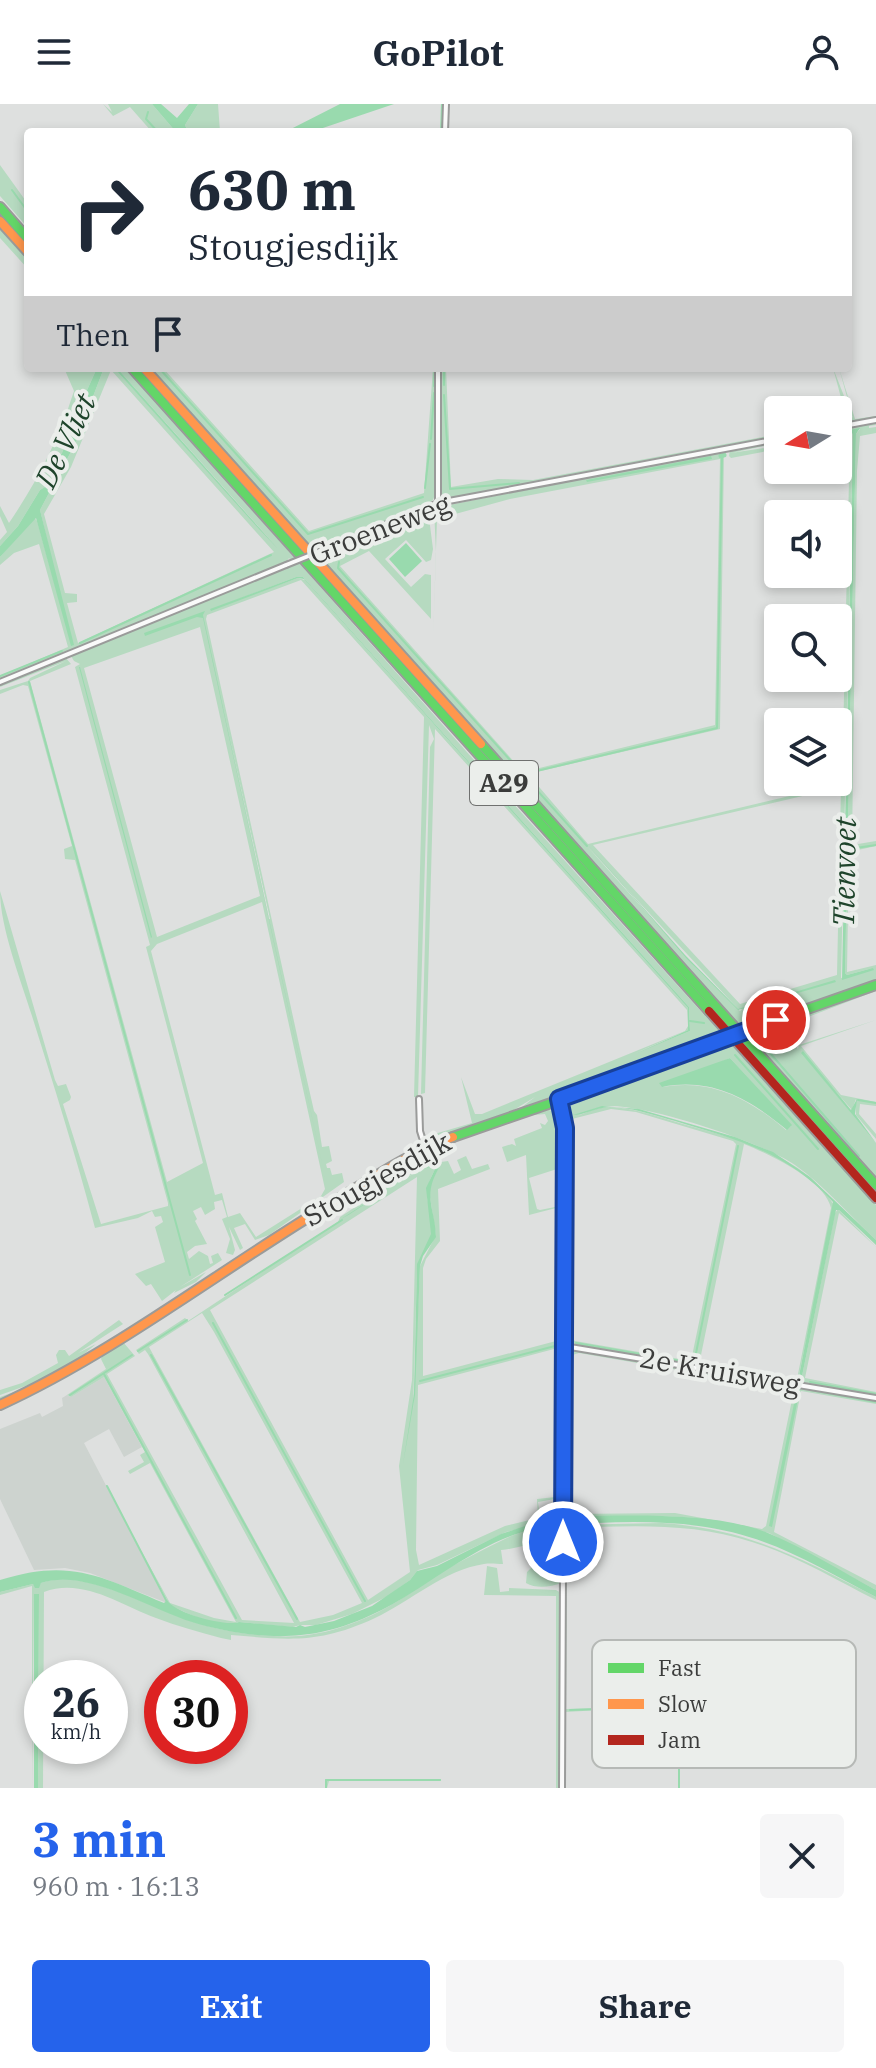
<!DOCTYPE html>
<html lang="en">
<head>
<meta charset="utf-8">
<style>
	:root { --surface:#fff; --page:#f6f6f7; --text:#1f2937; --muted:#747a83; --accent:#2563eb }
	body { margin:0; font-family:"IBM Plex Serif",serif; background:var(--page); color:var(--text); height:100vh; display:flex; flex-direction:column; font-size:30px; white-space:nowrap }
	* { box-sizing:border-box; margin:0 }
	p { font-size:26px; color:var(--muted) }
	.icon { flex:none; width:44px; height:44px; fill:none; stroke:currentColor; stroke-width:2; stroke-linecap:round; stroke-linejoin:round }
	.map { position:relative; height:1684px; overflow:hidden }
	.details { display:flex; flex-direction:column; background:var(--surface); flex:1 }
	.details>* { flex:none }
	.guide { position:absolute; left:24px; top:24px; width:828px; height:244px; border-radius:8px; box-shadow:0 4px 12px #0003; background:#fff; color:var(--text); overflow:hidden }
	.needle { width:52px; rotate:259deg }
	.controls { position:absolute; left:764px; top:292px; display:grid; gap:16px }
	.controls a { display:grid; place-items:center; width:88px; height:88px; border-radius:8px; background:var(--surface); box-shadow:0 4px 12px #0003; font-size:40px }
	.speed { position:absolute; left:24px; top:1556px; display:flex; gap:16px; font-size:40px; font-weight:700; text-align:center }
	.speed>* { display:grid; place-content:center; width:104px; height:104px; border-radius:50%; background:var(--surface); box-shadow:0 4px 12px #0003; line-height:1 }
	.speed small { font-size:20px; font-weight:400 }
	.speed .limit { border:12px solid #d22; background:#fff; color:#111 }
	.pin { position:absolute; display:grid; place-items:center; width:68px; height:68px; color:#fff; margin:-34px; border:4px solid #fff; border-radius:50%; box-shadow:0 2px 8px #0007 }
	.me { position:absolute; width:88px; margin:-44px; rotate:0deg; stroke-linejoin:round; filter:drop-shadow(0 0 6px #0008) }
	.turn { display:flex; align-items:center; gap:28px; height:168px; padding:0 32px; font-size:36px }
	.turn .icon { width:104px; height:104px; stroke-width:2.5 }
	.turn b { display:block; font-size:56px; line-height:68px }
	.then { display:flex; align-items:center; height:76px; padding:0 32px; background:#0003; gap:16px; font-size:30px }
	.round { display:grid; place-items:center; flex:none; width:84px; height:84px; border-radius:8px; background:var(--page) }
	.head { display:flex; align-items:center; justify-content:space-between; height:136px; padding:0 32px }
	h1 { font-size:48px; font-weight:700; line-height:60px; color:var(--accent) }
	.button { display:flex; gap:16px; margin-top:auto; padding:16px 32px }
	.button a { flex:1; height:92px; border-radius:8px; background:var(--accent); color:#fff; font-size:32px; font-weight:700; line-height:92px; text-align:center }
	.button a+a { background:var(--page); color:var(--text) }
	header { display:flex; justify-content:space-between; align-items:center; height:104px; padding:0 32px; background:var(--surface); font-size:36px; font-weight:700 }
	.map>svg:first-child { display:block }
</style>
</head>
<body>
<header><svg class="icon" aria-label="menu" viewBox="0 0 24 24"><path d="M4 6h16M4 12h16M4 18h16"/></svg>GoPilot<svg class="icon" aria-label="person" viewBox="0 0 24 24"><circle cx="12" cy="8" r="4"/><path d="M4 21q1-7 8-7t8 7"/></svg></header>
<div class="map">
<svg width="876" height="1684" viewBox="0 0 876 1684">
	<rect width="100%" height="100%" fill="#dee0df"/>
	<!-- built -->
	<path fill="#cdd3cf" d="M104 1273 142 1343 124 1353 109 1325 84 1339 167 1499 90 1469 65 1464 34 1466 0 1395V1325L40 1309 42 1313 63 1302 62 1294 67 1291 71 1293Z"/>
	<!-- green -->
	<path fill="#b6dac0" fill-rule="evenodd" d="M103 0 112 8 108 0H152L176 28H152L130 3 113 12Z
		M198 0H218L220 28H188L185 21Z
		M0 61 28 100V124L0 92Z
		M0 123 28 154V165L0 134Z
		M64 264H97L70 324 62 349 50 368 51 374 44 384 40 386 18 422 0 442V436L7 428 0 412V402L9 419C38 376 58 337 74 287Z
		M104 264H114L275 441 117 264H126L482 665 876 1101V1136C850 1112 825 1082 795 1061 762 1038 649 1001 609 1002 597 1002 585 1009 574 1013 586 1009 597 1003 610 1003 635 1004 659 1013 683 1020 736 1035 802 1050 834 1101L798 1276 801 1277 835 1109 838 1105 876 1143 839 1109 805 1274 876 1288V1293L721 1266 722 1262 797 1275 831 1104C825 1076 769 1050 744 1040L700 1256 694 1260H688L579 1242 567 1236 566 1070 570 1002 718 940 714 934 518 1006 535 993 507 1010 426 1036 431 1031 472 1019 461 973 475 1010H482L685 927 688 922 687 906 435 625 425 989 421 990 430 643 434 635 429 621 418 993H414L424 613 301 476 207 511 206 515 302 954 314 1007 317 1011 322 1043 329 1042 332 1057 326 1060 327 1064H330L332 1071 342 1069 344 1078 269 1131 255 1136 245 1120 234 1124 243 1144 240 1146 229 1123 235 1146 233 1151 226 1149 230 1135 222 1115 227 1113 222 1096 214 1098 215 1105 205 1111 201 1103 193 1107 197 1115 195 1117 207 1140 195 1142 187 1148 189 1155 199 1147 208 1152 210 1160 213 1159 211 1152 218 1149 222 1156 180 1183 206 1168 196 1178 174 1189 176 1186 162 1197 151 1180 146 1182 135 1170 165 1158 155 1123 163 1118 161 1112 155 1113 152 1107 138 1114 95 1124C76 1052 54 982 32 912 21 877 0 823 0 787L55 976 58 982 66 980 71 993 70 996 63 1000 101 1120 168 1102V1099L77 763 75 756 65 755 64 745 72 742 28 582 23 581 0 590V586L28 577 30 574 66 557 0 583V580L65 553 71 560 30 577 167 1078 203 1059 146 843 150 841 75 563 80 560 74 557 71 552 295 461 289 454 285 460 0 576V572L68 543 39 440 14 449 0 461V453L34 413 37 417 72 542 40 406 74 342ZM111 266 274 448 78 539 67 499 77 498V490L65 489 44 410 71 363ZM296 473H303L689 903 690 927 636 949 688 926V904L305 476 298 474 210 506ZM200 523 260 792 157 833 84 564ZM218 581 270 815H269ZM262 798 325 1085 321 1092 256 1133 240 1109 228 1113 222 1089 215 1091 151 847 157 840ZM730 954 791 1021V1022L786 1026C749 995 712 974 662 983ZM611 1005 636 1008 733 1037 736 1040 691 1257 575 1237 568 1231 569 1049 572 1015Z
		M151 264H163L309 427 424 389 433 264H437L436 387 433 396 422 404 317 445 324 452 328 446 428 406 433 445 431 456 426 458 406 436 385 455 411 483 425 470 431 471V515L369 447 340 462 523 668 715 621 720 355 510 395 437 415 433 537 436 449 434 404 724 347 720 625 528 670 588 740 840 680 842 677 850 333 838 334V330L853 329 841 874 873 864 847 871 845 869 856 330 860 325 838 328V325L876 318V321L869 322V324L876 323V329L860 332 857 367 852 741 876 737V742L849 748 847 868 876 861V877L746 923 753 931 756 926 876 885V887L787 921 793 939 798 945 799 941 876 916 801 942 841 991 876 998V1002L860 1000 859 1010 876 1030V1035L856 1011V995L852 1006 801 948 876 1039V1075ZM841 683 837 871 740 900 593 741ZM586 741 738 905H742L740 907 698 866Z
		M440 264H446L451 383 498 375 533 376 778 330V333L447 395 442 392 440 387Z
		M833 264 853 315 839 264 855 315 876 312V314L838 321V318L847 316Z
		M778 337V339L731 349 778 342V345L731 354 729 352 730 346Z
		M549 1006 556 1008 561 1016 562 1067 557 1065 529 1074 537 1105 540 1106 560 1102 562 1074 561 1402H556L555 1395 538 1398 540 1414 560 1412V1415L506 1428 437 1461 418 1466 410 1476 388 1492 352 1510 316 1521H300L293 1523 239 1518C220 1525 188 1510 170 1501L106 1383 170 1499 214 1514 236 1518 150 1359 130 1370 128 1367 144 1358 140 1351 145 1348 104 1273 71 1293 67 1291 106 1265 101 1255 103 1250 123 1238 135 1252 107 1270 242 1516 294 1519 148 1250 145 1246 139 1250 136 1246 185 1214 188 1217 338 1118 340 1113 405 1070 427 1060 422 1048 428 1045 436 1057 442 1054 441 1058 448 1057 454 1070 461 1066 457 1056 466 1052 472 1065 488 1060 490 1065 438 1085 440 1137 426 1155 423 1164V1272L556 1237 558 1108 556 1104 529 1111 526 1051 507 1058 502 1043 512 1040 516 1042 514 1035 542 1024 540 1019 545 1021 548 1017 545 1010 523 1012ZM430 1060 439 1064 432 1074 429 1087 436 1131 420 1162 413 1307 417 1164C419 1151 427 1146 431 1134 439 1106 415 1098 436 1064L429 1062 403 1075ZM417 1073 412 1276 399 1362 410 1468 368 1496 210 1206ZM202 1209 214 1228 362 1499 333 1511 300 1518 149 1243ZM554 1245 555 1393 537 1395 538 1414 505 1422 419 1461 416 1446 418 1281Z
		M119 1216 123 1220 78 1249 96 1240 71 1261 0 1297V1293L25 1284 48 1269 31 1280 0 1291V1286L22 1279 58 1259 56 1251 59 1246H65L69 1252Z
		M569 1245 876 1295V1300L801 1287 774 1428 876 1481V1486L769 1429 695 1414 668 1412H575L565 1415 566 1251ZM579 1249 794 1286 766 1422 762 1425 675 1409 569 1410V1252Z
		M662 1419C749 1425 800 1454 876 1493V1496C836 1476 795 1451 752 1438 692 1418 630 1422 567 1424L566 1605 655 1603 565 1608V1421Z
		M560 1421 561 1479C551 1483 536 1485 526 1479L527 1468 539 1456 536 1439C523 1441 515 1445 501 1446L503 1460C496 1460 491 1459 484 1460 444 1466 411 1497 375 1514 319 1540 290 1536 231 1531V1536L221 1534C199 1528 177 1522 156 1514 121 1501 82 1473 44 1488L43 1684H38L39 1491H34L32 1684V1482L0 1491V1488L33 1480 38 1484 41 1479C86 1464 147 1503 191 1517 224 1528 264 1534 299 1532 334 1529 371 1514 401 1495 413 1488 424 1478 436 1471 461 1457 486 1444 511 1432L525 1427 558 1425Z
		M487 1462 497 1464 500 1488 509 1487V1484L556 1486 561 1489 560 1684H556V1492L484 1491Z
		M325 1675H441V1677H329L327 1684H325Z"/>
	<!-- water -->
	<path fill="#99daae" d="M152 0H161L177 14 189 0H198L185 21 188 28H176Z
		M340 0H394L311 28H285Z
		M97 264H104L74 342 40 406 74 541 71 542 36 414 0 453V442L18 422 40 386 45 383 51 374 50 368 62 349 70 324Z
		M114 264H117L278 445 259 425Z
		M860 324 856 330 845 869 847 871 873 864 874 866 842 876 853 330 851 328 838 330V328Z
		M711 352 712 355 587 378 586 376Z
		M406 439 422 457 405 473 389 455Z
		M296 473H303L689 903 690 927 637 949 688 926V904L304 475 298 474 211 507 210 505Z
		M205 507 203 511 327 1082 203 514 197 513 145 532 144 529Z
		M79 563H80L152 833 151 834Z
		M587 740 685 851 738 905 835 876 836 878 738 906 687 855Z
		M803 947 851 1006 857 995 855 1010 876 1039 801 949Z
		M730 954 792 1021 787 1026C750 995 712 973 662 983L659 979Z
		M602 1002 639 1005 735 1033 773 1048 810 1073 876 1136V1141L839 1106H836L801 1277H798L833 1098C787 1048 738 1036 675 1017 653 1011 631 1003 608 1003 596 1004 583 1011 573 1011Z
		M433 1059 439 1064C422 1093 435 1103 436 1133L423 1152 420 1162 415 1291 403 1360 414 1290 417 1160 431 1130 426 1084 436 1063C417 1058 361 1106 341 1115L406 1073Z
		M797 1285H800L772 1423 769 1422Z
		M573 1412C631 1412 713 1407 768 1429 804 1444 841 1467 876 1486V1493C835 1472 793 1446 749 1433 689 1414 622 1417 560 1421L558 1477 557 1424C504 1420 443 1471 398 1497 369 1514 335 1528 301 1531 267 1535 224 1528 192 1518 148 1504 86 1464 41 1479L39 1484H35L33 1480 0 1488V1476C70 1454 100 1472 164 1499L167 1496C174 1509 226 1523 239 1518L296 1523 300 1521 305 1523 334 1517 372 1502 410 1476 417 1467 437 1462 501 1430 531 1420Z
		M34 1490H39L38 1684H34Z"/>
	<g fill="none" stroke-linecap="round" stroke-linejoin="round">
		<!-- stream -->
		<path stroke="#99daae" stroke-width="2" d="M148 8 146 15 158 28
			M441 28 442 0
			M12 86 28 108
			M159 264 308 430 423 393
			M444 281V264
			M434 282 435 264
			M444 291 450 385 519 379
			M431 335 434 289
			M425 384 430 340
			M339 458 338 464 587 742
			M80 539 271 451
			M0 572 62 547
			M29 578 190 1171
			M524 670 717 624 722 351
			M849 745 876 741
			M690 917 704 919
			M764 942 859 1052
			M735 951 818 1045
			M858 996 876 999
			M225 1191 342 1116
			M213 1219 365 1497
			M576 1239 686 1258
			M138 1247 187 1216
			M575 1247H583
			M151 1251 297 1515
			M617 1253 683 1264
			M694 1259 738 1042
			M725 1264 791 1275
			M690 1266 790 1283
			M104 1270 236 1514
			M420 1277 555 1242
			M810 1278 876 1290
			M810 1286 876 1298
			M70 1291 132 1251
			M107 1382 167 1498
			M559 1395V1403
			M567 1408 568 1254
			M570 1606 653 1603
			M326 1684V1676H440
			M679 1684V1611"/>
		<!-- canal -->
		<path stroke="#99daae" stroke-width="5" d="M721 352 724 351"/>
		<defs>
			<path id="street" d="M445 28 446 0
				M838 323 876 316
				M438 399V264
				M326 445 438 399 778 335
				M0 578 286 461
				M419 995 420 1027 425 1043
				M559 995 565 1024 562 1684
				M564 1242 876 1294"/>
			<path id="fast" d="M0 103 28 135
				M132 264 709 907
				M481 640 876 1081
				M753 924 876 881
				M453 1033 609 979 716 937"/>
			<path id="slow" d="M0 117 28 148
				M144 264 481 640
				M0 1301C116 1248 224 1163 335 1097 373 1074 411 1048 453 1033"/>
			<path id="jam" d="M709 907 876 1094"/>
		</defs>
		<!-- street casing -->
		<use href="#street" stroke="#9a9b9a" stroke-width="8"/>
		<!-- fast casing -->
		<use href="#fast" stroke="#9a9b9a" stroke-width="12"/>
		<!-- slow casing -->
		<use href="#slow" stroke="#9a9b9a" stroke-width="12"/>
		<!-- jam casing -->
		<use href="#jam" stroke="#9a9b9a" stroke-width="12"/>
		<!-- street -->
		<use href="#street" stroke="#fafafa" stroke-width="4"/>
		<!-- fast -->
		<use href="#fast" stroke="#63d668" stroke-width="8"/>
		<!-- slow -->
		<use href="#slow" stroke="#ff974d" stroke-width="8"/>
		<!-- jam -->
		<use href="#jam" stroke="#b3261e" stroke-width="8"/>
		<defs>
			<path id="street-bridge" d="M286 461 326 445"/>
			<path id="fast-bridge" d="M716 937 753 924"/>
		</defs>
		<!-- street-bridge casing -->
		<use href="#street-bridge" stroke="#9a9b9a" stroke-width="8" stroke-linecap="butt"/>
		<!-- fast-bridge casing -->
		<use href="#fast-bridge" stroke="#9a9b9a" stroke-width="12" stroke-linecap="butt"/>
		<!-- street-bridge -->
		<use href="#street-bridge" stroke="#fafafa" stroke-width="4"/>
		<!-- fast-bridge -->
		<use href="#fast-bridge" stroke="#63d668" stroke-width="8"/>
	</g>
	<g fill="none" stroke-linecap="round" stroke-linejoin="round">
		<defs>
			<path id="route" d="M563 1438 565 1024 559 995 776 916"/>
		</defs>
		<!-- route casing -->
		<use href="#route" stroke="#184099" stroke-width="20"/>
		<!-- route -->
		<use href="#route" stroke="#2563eb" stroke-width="14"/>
	</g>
	<g text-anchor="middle" stroke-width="8" stroke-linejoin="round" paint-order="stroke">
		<!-- shield labels -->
		<rect fill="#ebeeeb" stroke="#707170" stroke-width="2" x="470" y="657" width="68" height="44" rx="6"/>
		<g font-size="26" font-weight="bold" fill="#3b3c3b">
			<text x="504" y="688">A29</text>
		</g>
		<!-- street labels -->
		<g font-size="28" fill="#3b3c3b" stroke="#ebeeeb">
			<text transform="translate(380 425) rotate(-21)" y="10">Groeneweg</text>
			<text transform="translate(377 1075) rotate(-29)" y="10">Stougjesdijk</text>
			<text transform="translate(720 1267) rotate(10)" y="10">2e Kruisweg</text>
		</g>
		<!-- water labels -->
		<g font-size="30" font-style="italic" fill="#1e442b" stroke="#ebeeeb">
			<text transform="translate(66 337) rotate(-64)" y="10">De Vliet</text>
			<text transform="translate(845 768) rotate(-89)" y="10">Tienvoet</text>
		</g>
	</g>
	<!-- legend -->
	<rect x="592" y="1536" width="264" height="128" rx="12" fill="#ebeeeb" stroke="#b6b9b6" stroke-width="2"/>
	<rect x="608" y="1559" width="36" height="10" fill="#63d668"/>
	<rect x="608" y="1595" width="36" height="10" fill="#ff974d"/>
	<rect x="608" y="1631" width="36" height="10" fill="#b3261e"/>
	<g font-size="22" fill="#3b3c3b">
		<text x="658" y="1572">Fast</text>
		<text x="658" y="1608">Slow</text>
		<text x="658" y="1644">Jam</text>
	</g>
</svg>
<div class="controls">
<a><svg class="needle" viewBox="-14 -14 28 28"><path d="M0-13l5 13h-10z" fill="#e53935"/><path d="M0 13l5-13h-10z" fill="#747a83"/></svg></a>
<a><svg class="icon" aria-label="sound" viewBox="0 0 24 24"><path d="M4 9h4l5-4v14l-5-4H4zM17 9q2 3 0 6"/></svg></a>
<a><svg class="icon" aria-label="search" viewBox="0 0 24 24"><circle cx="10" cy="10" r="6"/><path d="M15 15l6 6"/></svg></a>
<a><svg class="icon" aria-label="layers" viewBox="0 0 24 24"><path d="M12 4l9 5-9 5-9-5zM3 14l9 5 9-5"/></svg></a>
</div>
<div class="speed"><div>26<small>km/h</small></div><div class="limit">30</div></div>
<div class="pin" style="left:776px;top:916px;background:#d93025"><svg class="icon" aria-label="arrive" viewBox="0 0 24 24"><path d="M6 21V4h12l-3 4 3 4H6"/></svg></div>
<svg class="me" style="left:563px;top:1438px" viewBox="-20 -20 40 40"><circle r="17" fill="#2563eb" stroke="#fff" stroke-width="3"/><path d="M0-11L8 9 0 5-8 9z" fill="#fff"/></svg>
<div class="guide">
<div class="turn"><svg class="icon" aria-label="right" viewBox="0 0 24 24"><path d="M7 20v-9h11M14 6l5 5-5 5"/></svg><div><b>630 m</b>Stougjesdijk</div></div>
<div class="then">Then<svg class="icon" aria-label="arrive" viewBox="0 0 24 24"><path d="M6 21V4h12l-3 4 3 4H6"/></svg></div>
</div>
</div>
<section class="details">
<div class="head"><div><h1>3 min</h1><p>960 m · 16:13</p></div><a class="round"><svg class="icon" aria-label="close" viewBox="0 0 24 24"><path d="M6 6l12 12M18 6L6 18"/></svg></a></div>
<div class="button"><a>Exit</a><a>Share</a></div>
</section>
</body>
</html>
